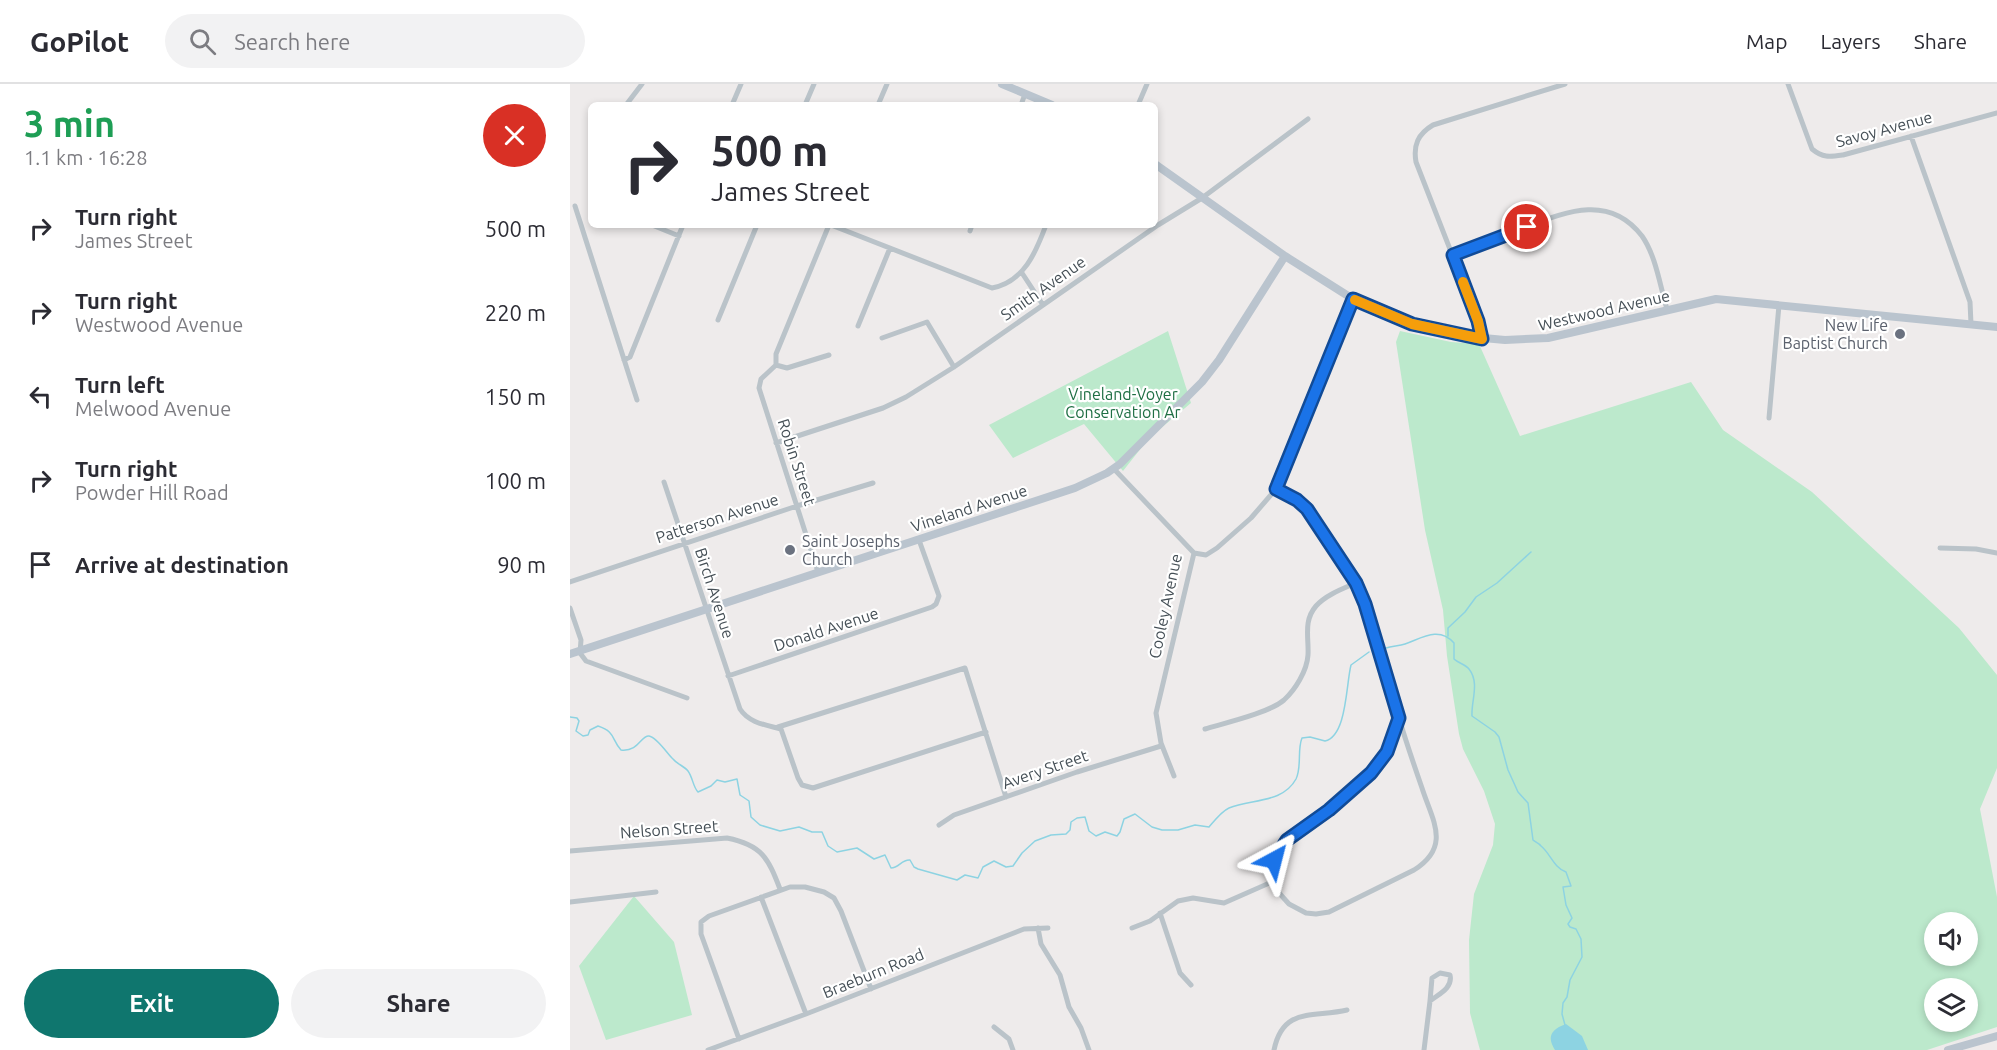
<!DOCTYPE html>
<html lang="en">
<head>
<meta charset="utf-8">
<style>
	:root { --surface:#fff; --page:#f2f2f3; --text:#2b2b33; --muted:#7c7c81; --line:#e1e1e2; --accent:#0f766e }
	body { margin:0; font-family:Ubuntu,sans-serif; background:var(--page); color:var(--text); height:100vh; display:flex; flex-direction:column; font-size:22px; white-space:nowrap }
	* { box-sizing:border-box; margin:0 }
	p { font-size:20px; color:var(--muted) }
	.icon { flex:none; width:33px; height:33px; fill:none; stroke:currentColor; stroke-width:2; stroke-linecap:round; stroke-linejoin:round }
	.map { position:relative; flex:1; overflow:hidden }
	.details { display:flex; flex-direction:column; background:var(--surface); width:570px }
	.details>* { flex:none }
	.guide { position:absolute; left:18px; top:18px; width:570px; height:126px; border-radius:9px; box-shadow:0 3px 9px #0003; background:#fff; color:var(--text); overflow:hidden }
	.fabs { position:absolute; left:1354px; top:828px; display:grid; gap:12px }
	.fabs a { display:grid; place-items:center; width:54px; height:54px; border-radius:50%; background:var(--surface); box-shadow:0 3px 9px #0003; font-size:30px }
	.pin { position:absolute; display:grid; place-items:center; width:51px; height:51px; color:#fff; margin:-26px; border:3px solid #fff; border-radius:50%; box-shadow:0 2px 6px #0007 }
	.me { position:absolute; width:66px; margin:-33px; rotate:38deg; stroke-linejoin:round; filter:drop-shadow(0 0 4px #0008) }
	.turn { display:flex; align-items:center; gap:21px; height:126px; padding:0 24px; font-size:27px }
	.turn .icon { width:78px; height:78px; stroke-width:2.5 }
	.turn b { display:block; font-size:42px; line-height:51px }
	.round { display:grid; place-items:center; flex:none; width:63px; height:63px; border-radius:32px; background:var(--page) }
	.overview { display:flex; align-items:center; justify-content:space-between; height:102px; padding:0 24px }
	h1 { font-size:36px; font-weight:700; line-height:45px; color:#1e9e55 }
	.button { display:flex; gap:12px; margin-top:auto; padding:12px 24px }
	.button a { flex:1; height:69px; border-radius:36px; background:var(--accent); color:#fff; font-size:24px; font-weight:700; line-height:69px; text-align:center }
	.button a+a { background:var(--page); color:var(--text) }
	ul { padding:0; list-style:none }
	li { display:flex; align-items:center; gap:18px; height:84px; padding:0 24px }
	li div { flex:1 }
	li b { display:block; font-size:22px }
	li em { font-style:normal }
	header { display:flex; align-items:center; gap:36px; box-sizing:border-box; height:84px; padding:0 30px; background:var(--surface); border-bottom:2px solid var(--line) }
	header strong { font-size:28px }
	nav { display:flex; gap:33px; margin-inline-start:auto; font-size:21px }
	.search { width:420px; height:54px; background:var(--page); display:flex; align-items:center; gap:15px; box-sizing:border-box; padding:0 21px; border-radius:33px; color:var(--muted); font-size:22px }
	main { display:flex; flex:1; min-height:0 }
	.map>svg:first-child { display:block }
</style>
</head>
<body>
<header>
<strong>GoPilot</strong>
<div class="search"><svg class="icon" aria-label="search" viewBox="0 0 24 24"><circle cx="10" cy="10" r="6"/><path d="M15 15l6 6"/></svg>Search here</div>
<nav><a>Map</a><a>Layers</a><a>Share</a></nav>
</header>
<main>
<section class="details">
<div class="overview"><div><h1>3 min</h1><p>1.1 km · 16:28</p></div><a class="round" style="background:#d93025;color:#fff"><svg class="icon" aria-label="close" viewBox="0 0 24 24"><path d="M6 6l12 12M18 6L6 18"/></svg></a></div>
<ul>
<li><svg class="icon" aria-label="right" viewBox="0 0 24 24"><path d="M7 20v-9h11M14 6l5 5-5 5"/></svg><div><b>Turn right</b><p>James Street</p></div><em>500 m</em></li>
<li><svg class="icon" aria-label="right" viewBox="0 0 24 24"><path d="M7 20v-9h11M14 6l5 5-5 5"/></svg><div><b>Turn right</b><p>Westwood Avenue</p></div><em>220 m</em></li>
<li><svg class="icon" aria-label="left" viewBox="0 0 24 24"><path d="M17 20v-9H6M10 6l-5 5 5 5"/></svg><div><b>Turn left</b><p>Melwood Avenue</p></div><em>150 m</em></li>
<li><svg class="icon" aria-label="right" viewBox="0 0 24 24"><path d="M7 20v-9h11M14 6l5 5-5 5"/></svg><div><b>Turn right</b><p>Powder Hill Road</p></div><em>100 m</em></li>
<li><svg class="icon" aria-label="arrive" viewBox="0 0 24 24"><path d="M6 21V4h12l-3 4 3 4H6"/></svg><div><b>Arrive at destination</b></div><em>90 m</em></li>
</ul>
<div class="button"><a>Exit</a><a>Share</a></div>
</section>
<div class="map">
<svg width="1427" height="966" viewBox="0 0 1427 966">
	<rect width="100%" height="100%" fill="#eeebeb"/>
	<!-- green -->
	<path fill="#bce9cc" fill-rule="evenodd" d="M598 247 621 319 579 354 553 387 514 340 443 374 419 341Z
		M830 247 881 258 909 260 950 352 1121 298 1153 346 1242 408 1389 544 1427 591V684L1410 725 1427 813V943L1357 966H910L900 929 899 856 904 810 923 761 925 740 914 707 893 665 889 650 877 572 873 526 855 446 826 258ZM1365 838H1398V872H1365ZM1365 904H1398V938H1365Z
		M64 812 104 858 122 931 36 956 9 882Z"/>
	<!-- water -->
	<path fill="#8dd3e2" d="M996 940 1012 952 1018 966H985C976 952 982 945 996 940Z"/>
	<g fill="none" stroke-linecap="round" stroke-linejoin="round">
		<!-- stream -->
		<path stroke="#8dd3e2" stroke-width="1.5" d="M878 552V544L895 528 906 513 927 499 961 468
			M816 564C822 562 829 562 835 560 852 554 869 542 884 559V575C888 579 895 580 899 585 910 599 901 617 902 632L925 648 929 653 938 686 948 708 958 719 963 756C965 758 969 759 971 762 980 769 984 784 996 788L1001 802 993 803 996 821 1002 834 998 840 1000 843 1006 845 1011 855 1012 873 1000 896 997 913 993 919 992 930 995 941
			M0 633 7 634 9 637 6 647 13 652 18 651 20 646 28 642C46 648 41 655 51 666 69 668 71 651 79 652 87 653 98 671 103 675 107 680 114 682 118 687 123 694 123 703 128 708L141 702 147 696 155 698 167 695 170 711 179 717 181 733 190 741 210 747 229 743 242 748H252L258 762 267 768 287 764 304 775 315 771 321 784C329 784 332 775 340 776L344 783 348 785 387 796 395 791 408 794 413 783 424 777 436 783 443 782 452 769 465 757 481 751 496 750 500 746 501 738 507 734 515 733 519 747 526 752 535 748 547 752 550 748 554 735 565 730 582 743 592 746H608L625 741 639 743C644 737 652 727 659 724 682 715 713 719 726 695 732 683 727 666 732 654L740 653 755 657C777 652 776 600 781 581L799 568"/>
		<!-- street -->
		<path stroke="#bac3c9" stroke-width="5" d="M1218 0 1242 65C1253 74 1259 73 1273 71L1427 29
			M56 21 72 0
			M162 21 171 0
			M235 21 244 0
			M308 21 317 0
			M451 21 455 10
			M568 21 577 0
			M1341 52 1400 218 1401 240
			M5 122 67 316
			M82 141 109 152
			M261 141 422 204C454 198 466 168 476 141
			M400 147 402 141
			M883 171C905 162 928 153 951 145 993 129 1038 108 1072 152 1086 172 1090 202 1097 225
			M452 189 473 221
			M148 236 187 141
			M288 242 320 164
			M312 254 357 238 384 283
			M912 255 908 237 846 78C843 61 848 50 863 41L995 0
			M54 276 60 273 113 141
			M206 281 191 295 189 304 248 488
			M206 281V270L259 141
			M206 281 217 284 259 271
			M1199 334 1209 221
			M206 359 313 324 336 313 384 283 588 141 632 114 738 35
			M544 385 624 469 586 629 591 659 604 692
			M94 398 170 625C179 639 196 641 211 645L228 694 232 701 243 704 416 648
			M706 405 727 416 737 425 786 499 795 520 829 634 817 668 801 689 759 726 717 756 707 768 703 783 705 800 710 810 719 820 736 829 746 830 759 828 844 786C882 762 862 736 852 704 844 681 836 658 829 634
			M1370 464 1406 465 1427 469
			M624 469 636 471 647 464 681 434 706 405 783 215
			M0 498 227 422 303 399
			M0 524 11 556 10 569 16 577 117 614
			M158 592 362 523 366 520 369 512 349 456
			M208 643 395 584 436 713
			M635 645C655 639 699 629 714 616 725 606 737 587 738 571 739 554 733 537 746 522 756 511 772 505 786 499
			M369 741 384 731 507 688 591 662
			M0 767 157 754C192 761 198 774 210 805
			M191 813 236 930
			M0 818 86 808
			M590 829 610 889 621 901
			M468 844 471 860 490 891 499 923 511 944 519 966
			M562 844 580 837 608 817 623 814 654 819 704 797
			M424 943 439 955 443 966
			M169 955 131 850V838L139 832 220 803H235L254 808 264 814 271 827 301 905
			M138 966 236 930 454 845 478 844
			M704 966C713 922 744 934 777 926
			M854 966 860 917C869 910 883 904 880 891L870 889 862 894 860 917"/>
		<!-- secondary -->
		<path stroke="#bac4ce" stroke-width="8" d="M432 0 482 21
			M585 80 715 172 783 215 835 238 892 252 935 256 978 254 1146 215 1427 243
			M0 570 505 404 537 389 550 380 632 298 649 276 715 172
			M1378 966 1427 952"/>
	</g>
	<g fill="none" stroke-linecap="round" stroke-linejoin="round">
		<defs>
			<path id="route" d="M704 776 717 756 759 726 801 689 817 668 829 634 795 520 786 499 737 425 727 416 706 405 783 215 842 240 912 255 908 237 883 171 957 143"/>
		</defs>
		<!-- route casing -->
		<use href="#route" stroke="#114b97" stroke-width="15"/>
		<!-- route -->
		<use href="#route" stroke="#1a73e8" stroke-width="10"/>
		<!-- slow -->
		<path stroke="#f59e0b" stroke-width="10" d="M785 216 842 240 912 255 908 237 893 198"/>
	</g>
	<!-- markers -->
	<g fill="#6b7280" stroke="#fff" stroke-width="2">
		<circle cx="1330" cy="250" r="6"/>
		<circle cx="220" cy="466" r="6"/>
	</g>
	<g text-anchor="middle" stroke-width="4.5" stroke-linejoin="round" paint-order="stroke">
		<!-- street labels -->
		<g font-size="16" fill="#454f56" stroke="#fff">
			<text transform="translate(1314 45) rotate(-15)" y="6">Savoy Avenue</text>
			<text transform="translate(473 204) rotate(-35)" y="6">Smith Avenue</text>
			<text transform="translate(1034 226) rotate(-13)" y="6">Westwood Avenue</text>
			<text transform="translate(227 378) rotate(72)" y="6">Robin Street</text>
			<text transform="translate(399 424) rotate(-18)" y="6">Vineland Avenue</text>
			<text transform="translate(147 434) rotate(-18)" y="6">Patterson Avenue</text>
			<text transform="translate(145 509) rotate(72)" y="6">Birch Avenue</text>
			<text transform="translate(595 522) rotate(-78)" y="6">Cooley Avenue</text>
			<text transform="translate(256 545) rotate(-18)" y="6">Donald Avenue</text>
			<text transform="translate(475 685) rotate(-19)" y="6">Avery Street</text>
			<text transform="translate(99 745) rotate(-4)" y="6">Nelson Street</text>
			<text transform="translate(303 889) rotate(-22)" y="6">Braeburn Road</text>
		</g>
		<!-- worship labels -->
		<g font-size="16" fill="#5b616d" stroke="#fff" text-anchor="end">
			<text x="1318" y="247">New Life<tspan x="1318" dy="18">Baptist Church</tspan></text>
			<text x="232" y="463" text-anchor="start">Saint Josephs<tspan x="232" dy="18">Church</tspan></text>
		</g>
		<!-- park labels -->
		<g font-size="16" fill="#1f6f44" stroke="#fff">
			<text x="553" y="316">Vineland-Voyer<tspan x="553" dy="18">Conservation Ar</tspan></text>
		</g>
	</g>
</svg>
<div class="fabs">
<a><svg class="icon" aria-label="sound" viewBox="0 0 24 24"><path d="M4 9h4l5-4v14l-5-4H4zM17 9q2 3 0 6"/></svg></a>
<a><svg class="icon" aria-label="layers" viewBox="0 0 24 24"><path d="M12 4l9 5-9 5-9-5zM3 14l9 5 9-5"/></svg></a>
</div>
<div class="pin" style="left:957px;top:143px;background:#d93025"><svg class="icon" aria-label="arrive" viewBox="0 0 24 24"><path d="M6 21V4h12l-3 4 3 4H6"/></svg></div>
<svg class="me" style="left:704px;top:776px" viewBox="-20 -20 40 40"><path d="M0-17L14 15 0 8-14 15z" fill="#1a73e8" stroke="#fff" stroke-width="4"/></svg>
<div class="guide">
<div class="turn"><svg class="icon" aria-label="right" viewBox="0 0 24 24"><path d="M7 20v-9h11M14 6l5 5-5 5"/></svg><div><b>500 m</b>James Street</div></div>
</div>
</div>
</main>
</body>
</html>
